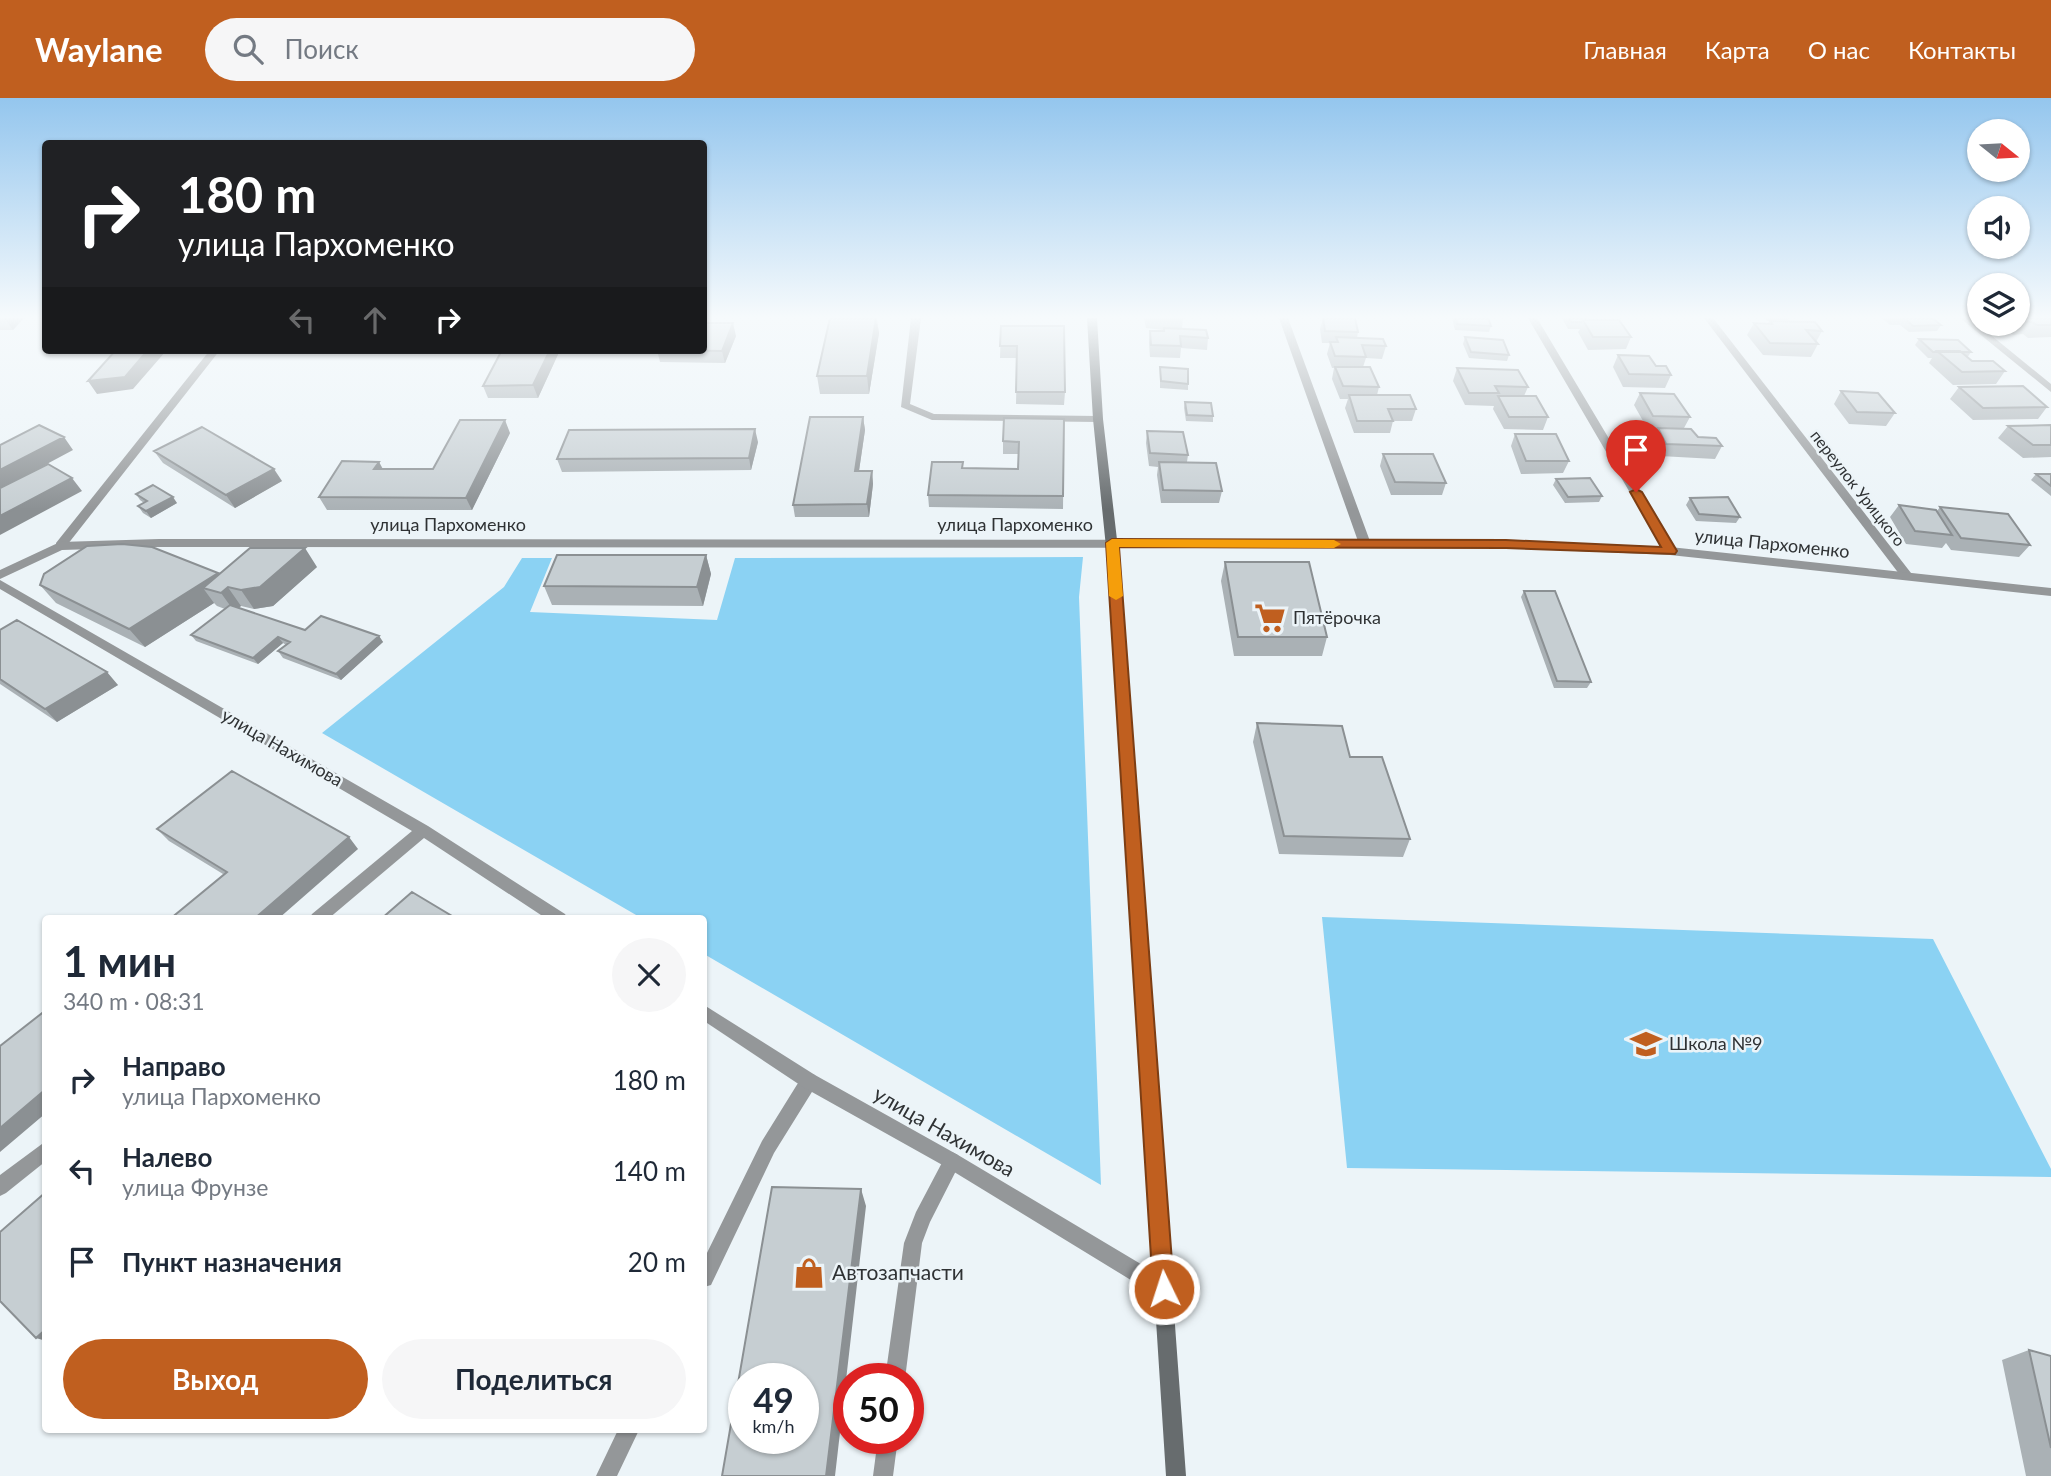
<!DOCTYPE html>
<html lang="ru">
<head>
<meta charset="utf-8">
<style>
	:root { --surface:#fff; --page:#f6f6f7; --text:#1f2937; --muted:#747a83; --accent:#c05f1f }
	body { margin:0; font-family:Lato,sans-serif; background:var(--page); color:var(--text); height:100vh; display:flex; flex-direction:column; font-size:26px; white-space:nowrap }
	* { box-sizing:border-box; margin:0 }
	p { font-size:23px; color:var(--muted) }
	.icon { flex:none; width:38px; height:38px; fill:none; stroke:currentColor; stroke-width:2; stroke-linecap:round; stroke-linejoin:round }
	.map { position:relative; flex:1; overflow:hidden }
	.details { position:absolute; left:42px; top:817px; width:665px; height:518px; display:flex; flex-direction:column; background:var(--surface); border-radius:7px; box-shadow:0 2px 5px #0004 }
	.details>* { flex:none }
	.top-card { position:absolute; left:42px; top:42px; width:665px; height:214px; border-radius:7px; box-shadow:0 2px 5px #0004; background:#202124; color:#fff; overflow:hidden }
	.needle { width:46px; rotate:108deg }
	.controls { position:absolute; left:1967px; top:21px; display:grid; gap:14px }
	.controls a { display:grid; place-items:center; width:63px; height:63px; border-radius:50%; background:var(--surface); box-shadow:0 2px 5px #0004; font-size:35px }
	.speed { position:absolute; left:728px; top:1265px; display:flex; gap:14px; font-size:35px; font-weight:700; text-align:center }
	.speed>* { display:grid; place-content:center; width:91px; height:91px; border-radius:50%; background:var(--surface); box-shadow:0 2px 5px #0004; line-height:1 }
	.speed small { font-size:18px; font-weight:400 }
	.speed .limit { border:10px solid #d22; background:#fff; color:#111 }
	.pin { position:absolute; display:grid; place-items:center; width:60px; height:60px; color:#fff; margin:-72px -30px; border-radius:50% 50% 50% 0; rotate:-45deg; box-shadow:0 0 7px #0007 }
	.pin .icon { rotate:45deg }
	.me { position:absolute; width:77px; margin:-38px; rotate:356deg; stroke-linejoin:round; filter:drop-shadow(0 0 5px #0008) }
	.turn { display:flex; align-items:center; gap:24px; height:147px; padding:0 21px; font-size:32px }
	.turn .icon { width:91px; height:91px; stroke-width:2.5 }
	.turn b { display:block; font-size:49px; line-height:60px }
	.lanes { display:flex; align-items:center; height:66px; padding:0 21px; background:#0003; justify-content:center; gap:35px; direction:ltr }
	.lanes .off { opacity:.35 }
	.round { display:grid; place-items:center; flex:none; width:74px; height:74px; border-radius:37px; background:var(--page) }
	.overview { display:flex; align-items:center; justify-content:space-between; height:119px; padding:0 21px }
	h1 { font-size:42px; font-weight:700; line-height:52px }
	.cta { display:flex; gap:14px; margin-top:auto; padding:14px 21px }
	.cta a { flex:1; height:80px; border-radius:42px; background:var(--accent); color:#fff; font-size:28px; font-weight:700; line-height:80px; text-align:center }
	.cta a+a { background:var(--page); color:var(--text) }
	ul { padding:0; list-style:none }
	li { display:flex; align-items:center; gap:21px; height:91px; padding:0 21px }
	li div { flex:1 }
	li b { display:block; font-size:26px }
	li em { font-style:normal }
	header { display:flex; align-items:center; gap:42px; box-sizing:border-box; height:98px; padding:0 35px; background:var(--accent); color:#fff }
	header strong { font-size:33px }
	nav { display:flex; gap:38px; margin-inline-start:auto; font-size:24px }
	.search { width:490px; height:63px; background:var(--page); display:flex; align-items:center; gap:18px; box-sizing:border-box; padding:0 24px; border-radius:38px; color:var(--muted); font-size:26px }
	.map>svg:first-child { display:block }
</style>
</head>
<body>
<header>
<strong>Waylane</strong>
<div class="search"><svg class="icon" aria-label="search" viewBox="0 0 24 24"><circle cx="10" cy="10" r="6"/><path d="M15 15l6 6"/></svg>Поиск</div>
<nav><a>Главная</a><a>Карта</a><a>О нас</a><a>Контакты</a></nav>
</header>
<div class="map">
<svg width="2051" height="1378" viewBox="0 0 2051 1378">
	<rect width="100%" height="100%" fill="#ecf4f8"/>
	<!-- green -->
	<path fill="#8bd2f3" d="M1083 459 1079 499 1101 1087 704 856V821H643L322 635 504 489 522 460H552L530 514 717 522 735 460Z
		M1322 819 1933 841 2051 1071V1079L1347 1070Z"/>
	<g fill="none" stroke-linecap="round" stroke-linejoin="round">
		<!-- service -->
		<path fill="#949799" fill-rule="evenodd" d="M809 975 815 977 817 983 815 989 774 1055 711 1187 704 1189V1161L762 1043 803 977Z
			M952 1054 958 1057 961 1063 930 1124 922 1145 905 1281H885L904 1145 916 1114 946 1057Z
			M618 1332H639L617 1378H596Z
			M878 1340H898L893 1378H873Z"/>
		<!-- minor -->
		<path fill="#949799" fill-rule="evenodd" d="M911 220H921L910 306 934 316 1098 318 1103 321 1098 324 932 322 901 309Z
			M1279 220H1288L1371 446 1369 449 1365 450 1359 446Z
			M1528 220H1537L1676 453 1674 456H1666L1664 453Z
			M1704 220H1713L1911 475V481H1903Z
			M1960 220H1970L2051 286V294Z
			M210 252H220L64 451H56V445Z
			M0 482 428 728 565 816 568 821H547L424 740 328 821H309L312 816 412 733 0 491Z
			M704 907 815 977 958 1057 1171 1184 1174 1191 1171 1198 1164 1201 1157 1198 946 1069 803 989 704 923Z
			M46 1043V1063L6 1095 0 1098V1077Z"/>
		<!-- tertiary -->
		<path fill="#949799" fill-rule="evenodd" d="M159 441 1505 442 1670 449 2051 490V498L1670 457 1505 450 159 449 62 452 0 481V472L60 444Z"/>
		<!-- secondary -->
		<path fill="#676c6e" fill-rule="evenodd" d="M1087 220H1097L1103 321 1119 459 1186 1378H1166L1107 459 1093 321Z"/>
	</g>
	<!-- wall -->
	<path fill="#aab1b5" d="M0 220H24L13 232H0Z
		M830 220H877L879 235 869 296H820L817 278Z
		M1144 220H1183L1182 231 1208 240 1207 252 1181 250 1180 260 1150 259 1149 245 1150 233H1163L1164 232 1146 230Z
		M1323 220 1358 234 1357 240 1386 248 1382 261 1366 260 1363 269 1379 289 1377 297 1416 311 1412 323H1393L1390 335H1354L1345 310 1348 301H1340L1332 281 1334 270H1332L1327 256 1330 245H1322L1320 231Z
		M1452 220H1488L1491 228 1489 234 1455 232Z
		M1562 220H1585L1586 222 1631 239 1626 251 1588 252 1578 234 1580 231H1568Z
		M1765 220H1789L1787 223 1822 233 1816 244 1818 246 1811 259 1763 257 1747 237 1754 225 1768 226 1769 223H1767Z
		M1882 220H1932L1941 227 1937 233 1909 234 1900 227H1890Z
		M2018 220H2051V239L2028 240 2023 236 2013 237 2006 231H1999L1992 226H2018Z
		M1001 228 1065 294 1064 307 1016 306 1017 260H1000Z
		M736 238 725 265 660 264 657 252Z
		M1465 239 1509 257 1507 263 1469 260 1463 246Z
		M1919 241 1971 254 1967 260 1972 263 2005 273 1996 286 1953 287 1929 265 1932 260H1928L1915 247Z
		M560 252 538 300H488L483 288Z
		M1618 257 1656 268 1671 277 1665 290 1623 289 1613 269Z
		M1160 269 1188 286V292L1160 290Z
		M1457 270 1528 289 1524 298 1548 319 1543 332 1504 331 1493 311 1494 308 1465 307 1453 283Z
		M1959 289 2047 309 2038 321 1973 322 1950 301Z
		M1841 293 1895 315 1886 328 1849 326 1834 306Z
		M1640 295 1690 319 1684 330 1698 339 1722 348 1715 361 1660 358 1652 342 1657 331 1647 330 1634 307Z
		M1185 304 1213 318V324L1186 323 1184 310Z
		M863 319 865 332 859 373H872L873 386 869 419H795L793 407Z
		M1064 321 1063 411 929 409 928 397 963 364V370L1018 371V356H1003V343Z
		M2051 327V359L2023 360 1998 340 2008 328Z
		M1147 333 1188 357 1187 364 1222 393 1219 405H1161L1157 377 1158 369 1149 368 1146 345Z
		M510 335 472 412H327L319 399 379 364 383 371H433Z
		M1515 336 1569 363 1563 375 1521 376 1511 348Z
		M758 344 751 372 562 374 557 361Z
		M154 353 282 383 235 410 163 365Z
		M1383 356 1446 385 1442 397H1391L1380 368Z
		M2036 376H2051V398L2031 382Z
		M1556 381 1602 398 1599 404 1565 405 1553 387Z
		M136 396 177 405 151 420 143 415 138 408 144 405 140 402Z
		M1690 400 1740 419 1736 425 1696 423 1686 407Z
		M1899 407 1937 413 1940 409 2030 447 2019 459 1951 452 1946 445 1942 450 1906 446 1890 419Z
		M706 457 711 476 703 508 552 507 544 488Z
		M1225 464 1327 539 1322 558H1234L1221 483Z
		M317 469 273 508 254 511 241 508 239 510 305 532 379 538 383 544 341 582 283 560 278 553 286 547 283 545 258 566 196 543 191 537 225 511 217 508 214 505 145 549 56 505 40 487 218 477Z
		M1524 493 1591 584 1587 590H1554L1521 499Z
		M0 532 118 587 57 624 0 586Z
		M1257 625 1350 659 1410 741 1403 759 1279 756 1253 644Z
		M157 731 358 751 223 776 169 743Z
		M2029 1252 2051 1258V1378H2026L2002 1262Z"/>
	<!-- shaded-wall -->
	<path fill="#8b9093" d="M4 220H24L13 232Z
		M876 220 879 235 869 296 867 278Z
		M733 225 736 238 725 265 722 253Z
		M148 252 166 253 133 291 97 296 88 283Z
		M550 252H560L538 300 533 287Z
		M863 319 865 332 857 386 855 373Z
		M505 322 510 335 472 412 466 400Z
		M755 331 758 344 751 372 749 360Z
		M64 339 73 352 0 391V372Z
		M379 364 385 376 374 371Z
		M274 371 282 383 235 410 226 397Z
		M872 373 873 386 869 419 867 406Z
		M72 380 82 393 0 437V418Z
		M173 399 177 405 151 420 146 413Z
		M305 450 317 469 273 508 254 511 241 492Z
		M706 457 711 476 703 508 697 489Z
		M218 475 241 508 234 513 221 495 203 490 214 505 145 549 129 531Z
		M379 538 383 544 341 582 336 576Z
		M278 539 283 545 258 566 253 560Z
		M107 574 118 587 57 624 45 611Z
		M349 739 358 751 278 821H254Z
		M46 991V1015L0 1054V1030Z
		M861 1091 866 1108 835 1378H826Z
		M46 1231V1243L36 1240Z"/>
	<!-- building -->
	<path fill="#c6ced2" stroke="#8b9093" stroke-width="2" fill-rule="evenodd" d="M830 220H876L867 278H817Z
		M1323 220H1355L1358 234 1325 233Z
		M1456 220H1488L1491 228 1457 226Z
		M1568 220H1585L1586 222H1583L1582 224H1571Z
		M1904 220H1932L1941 227 1913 228Z
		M2018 220H2051V227H2037L2032 224H2022Z
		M1583 222H1619L1631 239H1593Z
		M1770 223 1815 224 1822 233 1806 232 1818 246 1770 245 1754 225 1772 226Z
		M704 225H733L722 253 671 252H704Z
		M1001 228H1064L1065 294H1016L1017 248H1000Z
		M1164 230 1206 232 1208 240 1180 238 1181 248 1151 247 1150 233H1164Z
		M1336 239 1383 241 1386 248 1362 247 1366 259 1335 258 1330 244H1338Z
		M1465 239 1503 242 1509 257 1471 254Z
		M1919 241 1958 242 1971 254H1933Z
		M116 252H148L125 279 88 283Z
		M502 252H550L533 287 483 288Z
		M1937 253H1960L1972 263H1993L2005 273 1962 274Z
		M1618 257 1649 258 1656 268H1666L1671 277 1629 276Z
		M1160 269 1188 271V286L1161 283Z
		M1335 269H1370L1379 289 1343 288Z
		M1457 270 1518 272 1528 289 1495 288 1499 295H1469Z
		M2023 288 2047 309 1983 310 1959 289Z
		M1841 293 1878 295 1895 315 1857 314Z
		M1640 295 1674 296 1690 319 1653 318Z
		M1349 297H1410L1416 311H1388L1393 323H1357Z
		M1498 298H1536L1548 319H1509Z
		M1185 304 1211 305 1213 318 1187 317Z
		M810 319H863L855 373H872L867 406 793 407Z
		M1004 320 1064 321 1063 398 928 397 932 364H963L962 370 1018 371 1019 344 1003 343Z
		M460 322H505L466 400 319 399 342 363 379 364 374 371H433Z
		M39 327 64 339 0 372V347Z
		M2051 327V347H2033L2008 328Z
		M202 329 274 371 226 397 154 353Z
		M1658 330 1691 331 1698 339 1716 340 1722 348 1666 346Z
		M755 331 749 360 557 361 569 332Z
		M1147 333 1183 334 1188 357 1150 355Z
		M1515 336H1556L1569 363H1526Z
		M1383 356H1433L1446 385 1395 384Z
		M1159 364 1216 365 1222 393 1163 392Z
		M48 366 72 380 0 418V390Z
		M2036 376H2051V388Z
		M1590 380 1602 398 1568 399 1556 381Z
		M153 387 173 399 146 413 138 408 147 403 136 396Z
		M1728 399 1740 419 1699 416 1690 400Z
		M1899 407 1936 412 1952 437 1915 433Z
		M1940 409 2008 416 2030 447 1961 440Z
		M122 446 152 449 218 475 129 531 40 487 44 476 87 448Z
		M250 450H305L260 489 241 492 228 489 221 495 203 490Z
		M557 457H706L697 489 544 488Z
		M1225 464H1309L1327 539H1238Z
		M1524 493H1555L1591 584 1557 583Z
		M230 507 305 532 321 518 379 538 336 576 278 553 290 544 278 539 253 560 191 537Z
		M17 522 107 574 45 611 0 581V532Z
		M1257 625 1342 628 1350 659H1382L1410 741 1284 738Z
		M232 673 349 739 254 821H170L227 774 157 731Z
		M412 794 457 821H381Z
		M46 912V991L0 1030V948Z
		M772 1089 861 1091 826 1378H722ZM744 1281H803V1340H744Z
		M46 1094V1231L36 1240 0 1203V1134Z
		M2029 1252 2051 1258V1350Z"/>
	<!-- sky -->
	<linearGradient id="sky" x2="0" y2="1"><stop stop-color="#94c6ee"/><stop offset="0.53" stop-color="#f6fafc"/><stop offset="1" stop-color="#f6fafc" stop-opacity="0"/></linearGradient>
	<rect width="2051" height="413" fill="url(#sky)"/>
	<!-- route -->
	<path fill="#c05f1f" stroke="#7d3e14" stroke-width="2" d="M1636 391 1642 394 1677 453 1675 456 1506 450 1119 449 1174 1191 1171 1199 1164 1202 1156 1199 1153 1191 1106 445 1112 441 1506 442 1661 449 1630 394Z"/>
	<!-- slow -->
	<path fill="#f59e0b" d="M1112 441 1334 442 1341 446 1334 450 1119 449 1123 498 1116 502 1109 498 1106 445Z"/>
	<!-- icons -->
	<defs>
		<symbol id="supermarket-bare" viewBox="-9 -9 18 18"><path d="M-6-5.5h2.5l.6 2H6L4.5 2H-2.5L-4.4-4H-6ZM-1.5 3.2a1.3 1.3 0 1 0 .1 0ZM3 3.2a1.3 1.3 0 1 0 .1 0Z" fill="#c05f1f" stroke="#ecf4f8" stroke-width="2.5" paint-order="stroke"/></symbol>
		<symbol id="school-bare" viewBox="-9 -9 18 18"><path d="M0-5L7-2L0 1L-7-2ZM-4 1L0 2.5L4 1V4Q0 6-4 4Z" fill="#c05f1f" stroke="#ecf4f8" stroke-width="2.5" paint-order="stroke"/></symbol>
		<symbol id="shop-bare" viewBox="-9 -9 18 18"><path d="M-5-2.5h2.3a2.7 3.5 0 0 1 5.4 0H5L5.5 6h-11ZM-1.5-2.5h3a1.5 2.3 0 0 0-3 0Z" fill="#c05f1f" stroke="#ecf4f8" stroke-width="2.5" paint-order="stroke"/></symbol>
	</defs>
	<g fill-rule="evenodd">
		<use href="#supermarket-bare" x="1248" y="498" width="44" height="44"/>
		<use href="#school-bare" x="1624" y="924" width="44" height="44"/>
		<use href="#shop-bare" x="787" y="1153" width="44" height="44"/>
	</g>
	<g text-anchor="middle" stroke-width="5" stroke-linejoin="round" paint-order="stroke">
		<!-- far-street labels -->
		<g font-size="16" fill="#2f3234" stroke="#ecf4f8">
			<text transform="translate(1858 390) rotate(52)" y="6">переулок Урицкого</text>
		</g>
		<!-- street labels -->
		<g font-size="18" fill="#2f3234" stroke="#ecf4f8">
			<text x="448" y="433">улица Пархоменко</text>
			<text x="1015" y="433">улица Пархоменко</text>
			<text transform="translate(1772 446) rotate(6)" y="6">улица Пархоменко</text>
			<text transform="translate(282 650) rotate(30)" y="6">улица Нахимова</text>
		</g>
		<!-- poi labels -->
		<g font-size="18" fill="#2f3234" stroke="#ecf4f8" text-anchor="start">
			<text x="1293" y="526">Пятёрочка</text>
			<text x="1669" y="952">Школа №9</text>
		</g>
		<!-- near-street labels -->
		<g font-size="21" fill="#2f3234" stroke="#ecf4f8">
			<text transform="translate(944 1034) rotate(30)" y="7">улица Нахимова</text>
		</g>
		<!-- near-poi labels -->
		<g font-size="21" fill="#2f3234" stroke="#ecf4f8" text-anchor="start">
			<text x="832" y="1182">Автозапчасти</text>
		</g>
	</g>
</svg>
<div class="controls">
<a><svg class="needle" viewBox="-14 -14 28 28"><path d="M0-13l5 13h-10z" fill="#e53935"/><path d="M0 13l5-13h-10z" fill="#747a83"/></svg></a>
<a><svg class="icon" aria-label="sound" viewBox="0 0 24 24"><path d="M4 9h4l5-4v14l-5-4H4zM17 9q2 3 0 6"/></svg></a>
<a><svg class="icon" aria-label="layers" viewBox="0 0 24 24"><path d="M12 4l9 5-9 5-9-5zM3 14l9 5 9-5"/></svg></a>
</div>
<div class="speed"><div>49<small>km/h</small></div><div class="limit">50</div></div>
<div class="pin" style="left:1636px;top:394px;background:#d93025"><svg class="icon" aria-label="arrive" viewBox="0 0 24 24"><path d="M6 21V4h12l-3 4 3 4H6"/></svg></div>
<svg class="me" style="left:1164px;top:1191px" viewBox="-20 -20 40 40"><circle r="17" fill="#c05f1f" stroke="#fff" stroke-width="3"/><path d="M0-11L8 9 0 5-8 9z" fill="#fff"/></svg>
<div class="top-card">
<div class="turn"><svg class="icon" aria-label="right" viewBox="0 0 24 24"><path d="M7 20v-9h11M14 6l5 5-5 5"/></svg><div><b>180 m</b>улица Пархоменко</div></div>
<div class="lanes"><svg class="icon off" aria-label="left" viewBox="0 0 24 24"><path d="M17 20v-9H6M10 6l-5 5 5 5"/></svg><svg class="icon off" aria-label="ahead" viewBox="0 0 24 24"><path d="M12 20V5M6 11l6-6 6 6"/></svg><svg class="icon" aria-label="right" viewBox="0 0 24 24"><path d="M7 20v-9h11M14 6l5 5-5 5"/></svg></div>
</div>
<section class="details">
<div class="overview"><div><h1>1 мин</h1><p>340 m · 08:31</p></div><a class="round"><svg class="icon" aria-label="close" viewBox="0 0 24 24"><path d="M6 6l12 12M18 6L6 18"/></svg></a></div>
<ul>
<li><svg class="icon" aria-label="right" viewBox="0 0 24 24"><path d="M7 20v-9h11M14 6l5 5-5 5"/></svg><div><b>Направо</b><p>улица Пархоменко</p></div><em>180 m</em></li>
<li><svg class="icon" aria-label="left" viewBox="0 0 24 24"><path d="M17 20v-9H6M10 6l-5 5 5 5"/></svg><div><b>Налево</b><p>улица Фрунзе</p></div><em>140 m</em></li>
<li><svg class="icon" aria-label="arrive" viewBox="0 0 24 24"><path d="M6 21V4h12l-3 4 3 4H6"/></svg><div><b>Пункт назначения</b></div><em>20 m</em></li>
</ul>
<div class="cta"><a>Выход</a><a>Поделиться</a></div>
</section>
</div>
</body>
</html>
